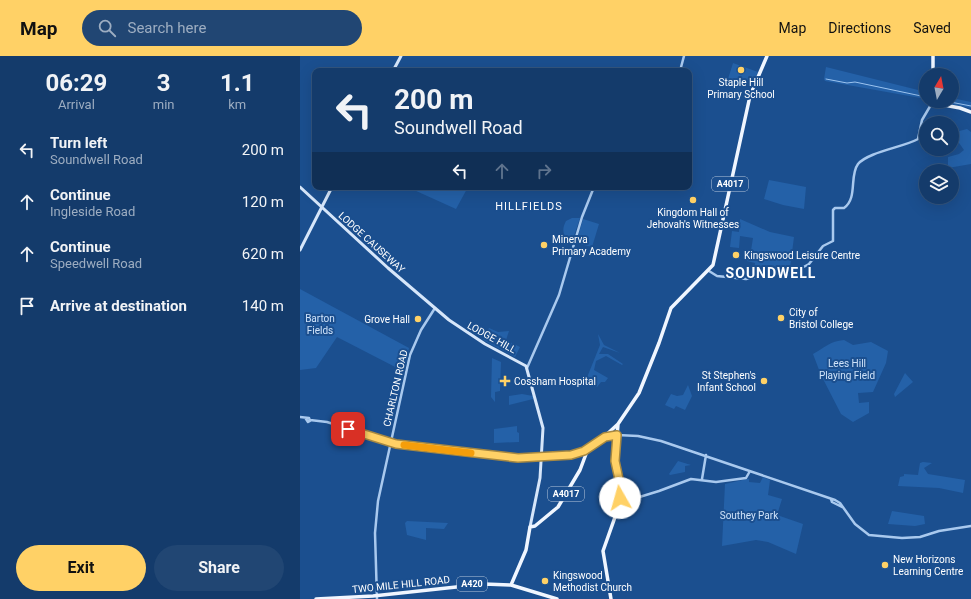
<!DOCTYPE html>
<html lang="en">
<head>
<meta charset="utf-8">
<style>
	:root { --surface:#143b6b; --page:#214673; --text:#f1f3f6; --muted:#9dadc1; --line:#33557e; --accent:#ffd166 }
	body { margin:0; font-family:Roboto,sans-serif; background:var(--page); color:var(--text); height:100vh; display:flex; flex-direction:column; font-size:15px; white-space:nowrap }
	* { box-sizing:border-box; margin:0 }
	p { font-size:13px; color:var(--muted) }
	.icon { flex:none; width:22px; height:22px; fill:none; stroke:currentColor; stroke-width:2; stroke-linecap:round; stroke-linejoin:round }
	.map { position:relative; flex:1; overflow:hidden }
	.panel { display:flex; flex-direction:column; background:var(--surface); width:300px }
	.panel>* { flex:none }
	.hud { position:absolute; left:12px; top:12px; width:380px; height:122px; border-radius:8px; box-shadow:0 4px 16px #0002,0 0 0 1px var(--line); background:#143b6b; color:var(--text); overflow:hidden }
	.needle { width:26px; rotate:10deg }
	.fabs { position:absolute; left:619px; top:12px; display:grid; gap:8px }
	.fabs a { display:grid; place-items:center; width:40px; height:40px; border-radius:50%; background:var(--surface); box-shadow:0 4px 16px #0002,0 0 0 1px var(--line); font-size:20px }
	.pin { position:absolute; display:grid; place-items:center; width:34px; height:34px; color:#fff; margin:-17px; border-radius:8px; box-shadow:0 2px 6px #0006 }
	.me { position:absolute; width:44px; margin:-22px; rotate:353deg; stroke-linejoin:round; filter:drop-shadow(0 0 3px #0008) }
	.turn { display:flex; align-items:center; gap:14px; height:84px; padding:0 16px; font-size:18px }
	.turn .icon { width:52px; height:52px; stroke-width:2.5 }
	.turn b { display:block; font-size:28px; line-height:34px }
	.lanes { display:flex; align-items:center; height:38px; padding:0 16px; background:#0003; justify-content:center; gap:20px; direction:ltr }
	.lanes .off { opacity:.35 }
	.eta { display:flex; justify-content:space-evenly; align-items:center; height:68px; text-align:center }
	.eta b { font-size:24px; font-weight:700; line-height:28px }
	.button { display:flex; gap:8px; margin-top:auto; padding:8px 16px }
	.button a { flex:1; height:46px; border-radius:24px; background:var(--accent); color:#111; font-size:16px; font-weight:700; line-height:46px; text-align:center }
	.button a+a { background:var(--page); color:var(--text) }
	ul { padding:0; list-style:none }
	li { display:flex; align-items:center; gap:12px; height:52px; padding:0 16px }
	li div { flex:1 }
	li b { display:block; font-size:15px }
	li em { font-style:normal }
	header { display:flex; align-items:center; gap:24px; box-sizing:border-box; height:56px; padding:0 20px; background:var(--accent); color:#111 }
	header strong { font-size:19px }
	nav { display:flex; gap:22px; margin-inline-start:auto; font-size:14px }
	.search { width:280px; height:36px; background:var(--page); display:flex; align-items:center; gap:10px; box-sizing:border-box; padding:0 14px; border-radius:22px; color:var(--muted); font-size:15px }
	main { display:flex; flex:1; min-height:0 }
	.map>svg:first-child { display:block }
</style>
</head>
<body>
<header>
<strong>Map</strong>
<div class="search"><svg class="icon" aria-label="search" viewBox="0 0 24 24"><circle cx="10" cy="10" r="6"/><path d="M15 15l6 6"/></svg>Search here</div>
<nav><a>Map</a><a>Directions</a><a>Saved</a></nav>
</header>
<main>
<section class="panel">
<div class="eta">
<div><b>06:29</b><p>Arrival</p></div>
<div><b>3</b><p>min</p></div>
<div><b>1.1</b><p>km</p></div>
</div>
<ul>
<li><svg class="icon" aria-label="left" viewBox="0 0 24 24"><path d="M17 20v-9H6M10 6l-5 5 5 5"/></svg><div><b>Turn left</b><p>Soundwell Road</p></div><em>200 m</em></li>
<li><svg class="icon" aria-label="ahead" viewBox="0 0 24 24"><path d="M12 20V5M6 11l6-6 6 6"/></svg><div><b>Continue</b><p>Ingleside Road</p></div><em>120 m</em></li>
<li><svg class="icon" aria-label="ahead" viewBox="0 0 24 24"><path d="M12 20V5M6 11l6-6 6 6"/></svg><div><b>Continue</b><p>Speedwell Road</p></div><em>620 m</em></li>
<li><svg class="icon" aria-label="arrive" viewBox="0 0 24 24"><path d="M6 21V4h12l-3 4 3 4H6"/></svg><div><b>Arrive at destination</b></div><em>140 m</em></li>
</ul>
<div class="button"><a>Exit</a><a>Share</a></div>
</section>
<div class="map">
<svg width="671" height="543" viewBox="0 0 671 543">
	<rect width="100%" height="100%" fill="#1b4f8f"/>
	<!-- green -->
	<path fill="#2461a8" d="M433 7 458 16 452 28 448 30 428 23Z
		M526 11 626 36V43L525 25 524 23Z
		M652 42 671 46V52L634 45H652Z
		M667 73 671 76V108L648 112V101L659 98 664 94 652 77Z
		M469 124 506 131 504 153 483 149 464 143Z
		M115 131H168L156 153 114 134Z
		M272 162H280L272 186C263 182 261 174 266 165Z
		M283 163 299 168 292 191 276 187Z
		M440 163 470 176 494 181 490 212 457 218 454 215 455 207 447 205 448 201H450L453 182 440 180 439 192 430 191 432 175 439 176Z
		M0 233 109 292 96 348 94 347 98 326 95 327 94 325 103 315 37 281 16 312 0 314Z
		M189 272 198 276 209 275 206 284 220 291 215 301 183 284Z
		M298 278 304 289 320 297 303 291 299 298H308L323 308 322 309 306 300 296 305 294 314 308 322 305 326H301L297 331 286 324 300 289Z
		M544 284 553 289 571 286 588 295 586 307 573 336 558 337 559 347 569 346V357L553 366 541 358 521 319 513 298C524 292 530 285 544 284Z
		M192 302 201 306 200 335 195 336V346L191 341Z
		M605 317 613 326 595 341 594 338Z
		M388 329 392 340 385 354 376 350 374 353 365 349 371 338 377 340 383 339Z
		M222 338 233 340V343L209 349V340Z
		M217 370V376L219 377V386L194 387V373Z
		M378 405 391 409 385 410V416L370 419 369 418Z
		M623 406 632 407 624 412 628 418 665 424 663 437 639 432 598 430 600 421 604 420V418L618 419 620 407Z
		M463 421 470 424 468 439 482 443 477 459 503 468 496 498 468 486 456 484 422 490 425 428 447 423H449V426L460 427Z
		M592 455 624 460 625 468 615 470 588 468Z
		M107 465 148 467 144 473 126 472V484L107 479 105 467Z"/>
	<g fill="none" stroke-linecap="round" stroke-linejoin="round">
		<!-- stream -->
		<path stroke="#9cc4f0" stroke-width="1" d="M526 23 547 27 555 26 626 41
			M645 45 671 50"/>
		<!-- tertiary -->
		<path stroke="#a9c9ee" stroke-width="2.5" d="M380 15 384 0
			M409 215 417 220 446 223 500 213 509 208 523 190 533 185V154L535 152H544C558 142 549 120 558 108 568 96 604 91 618 83L622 64 632 47
			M227 312 259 239 282 161 294 131
			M0 361 9 362 10 365 8 366 6 363
			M10 364 27 366 96 388 204 402 263 401 284 395
			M317 379 338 380 361 385 535 444 540 447 555 468 569 479 602 482 620 481 639 475 671 470
			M402 423 406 399
			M531 443 532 446 542 451
			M320 447 359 435 391 423 416 426 446 422 450 415
			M77 543 75 477 78 445 110 299 121 274 135 252"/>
		<!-- secondary -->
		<path stroke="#d6e6fa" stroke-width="3" d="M93 15 101 0
			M0 131 88 212 149 264 185 288 226 310 243 372 240 422 230 471
			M0 194 32 131"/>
		<!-- primary -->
		<path stroke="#f0f6ff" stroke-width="3.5" d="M633 0V19
			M632 45 633 47 660 52 671 56
			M305 380 318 368
			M211 529 226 494 230 471 235 470 258 451 280 414 286 398 284 395 303 382 317 379
			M16 543 73 540 184 528 211 529 257 543
			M311 543 303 495 320 447V429L315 405 318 368 339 337 359 287 371 252 413 209 450 40 467 0"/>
	</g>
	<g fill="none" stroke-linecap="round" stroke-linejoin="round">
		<defs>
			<path id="route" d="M48 373 96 388 218 402 271 399 284 395 305 381 317 379 315 405 320 428V442"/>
		</defs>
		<!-- route casing -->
		<use href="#route" stroke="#a68842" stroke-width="10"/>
		<!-- route -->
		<use href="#route" stroke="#ffd166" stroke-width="7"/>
		<!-- slow -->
		<path stroke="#f59e0b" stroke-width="7" d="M104 389 171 397"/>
	</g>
	<!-- markers -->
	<g fill="#ffd166" stroke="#1b4f8f" stroke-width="1.5">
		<circle cx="441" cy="14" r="4"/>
		<circle cx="393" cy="144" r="4"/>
		<circle cx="244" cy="189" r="4"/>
		<circle cx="436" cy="199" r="4"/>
		<circle cx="481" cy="262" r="4"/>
		<circle cx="118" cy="263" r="4"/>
		<path d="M203 319h4v4h4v4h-4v4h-4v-4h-4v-4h4z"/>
		<circle cx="464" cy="325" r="4"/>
		<circle cx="585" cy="509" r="4"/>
		<circle cx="245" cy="525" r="4"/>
	</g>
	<g text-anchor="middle" stroke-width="4" stroke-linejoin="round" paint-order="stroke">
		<!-- shield labels -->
		<g fill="#1b4f8f" stroke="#bbcadd" stroke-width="1">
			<rect x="412" y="121" width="36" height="14" rx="3"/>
			<rect x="248" y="431" width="36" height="14" rx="3"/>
			<rect x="157" y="521" width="30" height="14" rx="3"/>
		</g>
		<g font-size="9" font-weight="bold" fill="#fff">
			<text x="430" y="131">A4017</text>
			<text x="266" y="441">A4017</text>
			<text x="172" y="531">A420</text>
		</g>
		<!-- poi labels -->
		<g font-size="10" fill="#fff" stroke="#1b4f8f" text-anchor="start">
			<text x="441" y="30" text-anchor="middle">Staple Hill<tspan x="441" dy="12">Primary School</tspan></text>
			<text x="393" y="160" text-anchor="middle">Kingdom Hall of<tspan x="393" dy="12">Jehovah's Witnesses</tspan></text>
			<text x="252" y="187">Minerva<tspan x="252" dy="12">Primary Academy</tspan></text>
			<text x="444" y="203">Kingswood Leisure Centre</text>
			<text x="489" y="260">City of<tspan x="489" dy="12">Bristol College</tspan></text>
			<text x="110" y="267" text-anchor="end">Grove Hall</text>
			<text x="456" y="323" text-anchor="end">St Stephen's<tspan x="456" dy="12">Infant School</tspan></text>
			<text x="214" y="329">Cossham Hospital</text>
			<text x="593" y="507">New Horizons<tspan x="593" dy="12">Learning Centre</tspan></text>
			<text x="253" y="523">Kingswood<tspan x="253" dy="12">Methodist Church</tspan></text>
		</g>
		<!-- street labels -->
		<g font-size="10" fill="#fff" stroke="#1b4f8f">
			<text transform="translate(72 186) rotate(42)" y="4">LODGE CAUSEWAY</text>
			<text transform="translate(192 281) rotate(29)" y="4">LODGE HILL</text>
			<text transform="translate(95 332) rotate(-77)" y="4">CHARLTON ROAD</text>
			<text transform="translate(101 528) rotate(-6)" y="4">TWO MILE HILL ROAD</text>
		</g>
		<!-- park labels -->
		<g font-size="10" fill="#cfe3fa" stroke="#1b4f8f">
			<text x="20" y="266">Barton<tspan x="20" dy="12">Fields</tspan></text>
			<text x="547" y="311">Lees Hill<tspan x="547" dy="12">Playing Field</tspan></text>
			<text x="449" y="463">Southey Park</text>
		</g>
		<!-- neighbourhood labels -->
		<g font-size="11" letter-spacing="1" fill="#fff" stroke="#1b4f8f">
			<text x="229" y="154">HILLFIELDS</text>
		</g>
		<!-- district labels -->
		<g font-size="14" font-weight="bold" letter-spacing="1" fill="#fff" stroke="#1b4f8f">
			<text x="471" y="222">SOUNDWELL</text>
		</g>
	</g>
</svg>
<div class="fabs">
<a><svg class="needle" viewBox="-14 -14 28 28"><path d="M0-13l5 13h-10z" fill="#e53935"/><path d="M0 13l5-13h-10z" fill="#9dadc1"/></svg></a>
<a><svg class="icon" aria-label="search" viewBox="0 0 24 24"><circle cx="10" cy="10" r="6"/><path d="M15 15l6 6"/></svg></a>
<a><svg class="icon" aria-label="layers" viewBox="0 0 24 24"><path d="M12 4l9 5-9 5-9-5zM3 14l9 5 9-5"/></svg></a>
</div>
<div class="pin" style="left:48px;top:373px;background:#d93025"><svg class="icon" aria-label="arrive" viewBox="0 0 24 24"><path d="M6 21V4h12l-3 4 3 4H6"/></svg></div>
<svg class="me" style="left:320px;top:442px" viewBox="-20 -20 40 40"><circle r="19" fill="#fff"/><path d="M0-13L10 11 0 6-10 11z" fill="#ffd166"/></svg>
<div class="hud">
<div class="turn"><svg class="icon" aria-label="left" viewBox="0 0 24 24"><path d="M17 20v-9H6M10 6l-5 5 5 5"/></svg><div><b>200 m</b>Soundwell Road</div></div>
<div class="lanes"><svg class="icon" aria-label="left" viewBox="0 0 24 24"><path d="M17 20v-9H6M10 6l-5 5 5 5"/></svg><svg class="icon off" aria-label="ahead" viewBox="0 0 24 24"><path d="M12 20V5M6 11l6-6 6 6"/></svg><svg class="icon off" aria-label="right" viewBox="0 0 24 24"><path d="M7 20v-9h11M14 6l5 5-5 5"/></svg></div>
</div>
</div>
</main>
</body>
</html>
